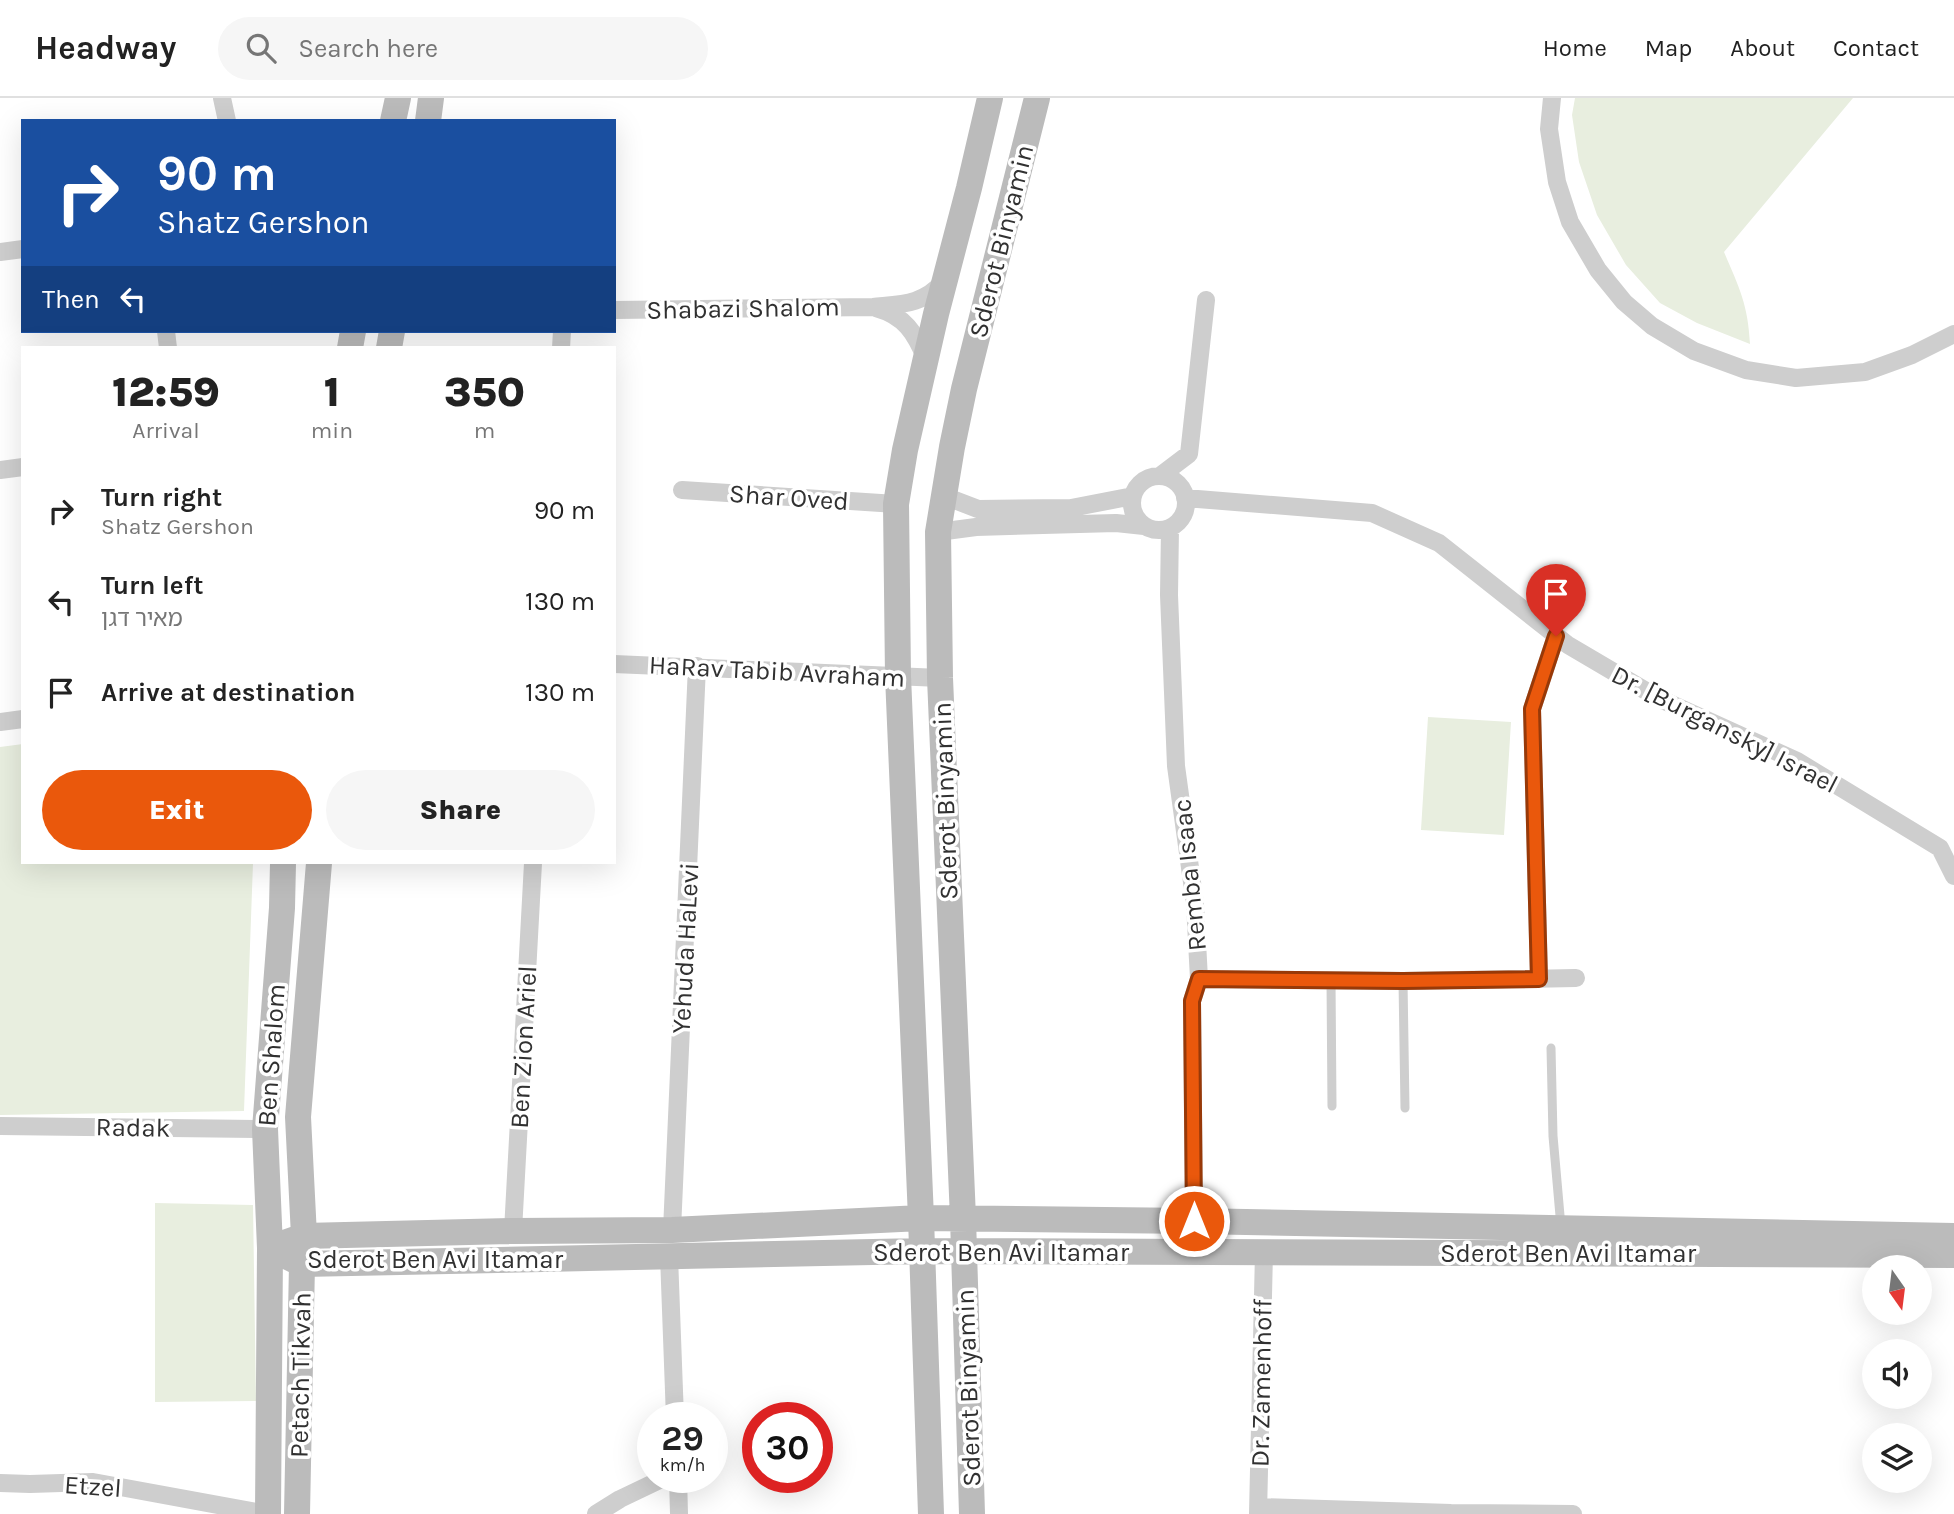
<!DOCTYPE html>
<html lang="en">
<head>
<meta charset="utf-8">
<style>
	:root { --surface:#fff; --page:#f6f6f6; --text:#222; --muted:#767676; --line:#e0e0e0; --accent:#ea580c }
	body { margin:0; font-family:Karla,"Noto Sans Hebrew",sans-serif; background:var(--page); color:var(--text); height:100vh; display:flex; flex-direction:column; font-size:26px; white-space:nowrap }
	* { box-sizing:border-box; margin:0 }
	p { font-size:23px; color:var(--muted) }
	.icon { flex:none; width:38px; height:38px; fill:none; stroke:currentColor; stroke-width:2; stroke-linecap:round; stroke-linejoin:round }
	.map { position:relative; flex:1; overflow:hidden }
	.sheet { position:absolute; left:21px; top:248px; width:595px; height:518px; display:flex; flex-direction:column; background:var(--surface); border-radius:0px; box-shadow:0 7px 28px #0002 }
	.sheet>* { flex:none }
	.banner { position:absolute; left:21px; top:21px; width:595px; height:214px; border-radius:0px; box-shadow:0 7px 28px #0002; background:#1a4fa0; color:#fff; overflow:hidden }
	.needle { width:46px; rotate:166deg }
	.fabs { position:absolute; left:1862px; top:1157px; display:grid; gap:14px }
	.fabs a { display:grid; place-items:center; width:70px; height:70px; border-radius:50%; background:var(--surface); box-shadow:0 7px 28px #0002; font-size:35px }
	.speed { position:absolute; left:637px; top:1304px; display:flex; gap:14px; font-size:35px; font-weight:700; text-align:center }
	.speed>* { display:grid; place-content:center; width:91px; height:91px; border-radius:50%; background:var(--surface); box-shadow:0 7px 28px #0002; line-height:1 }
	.speed small { font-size:18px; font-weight:400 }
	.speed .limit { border:10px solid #d22; background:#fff; color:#111 }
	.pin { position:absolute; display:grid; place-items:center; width:60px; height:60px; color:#fff; margin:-72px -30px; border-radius:50% 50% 50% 0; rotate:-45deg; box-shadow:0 0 7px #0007 }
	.pin .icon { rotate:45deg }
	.me { position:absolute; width:77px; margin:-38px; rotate:0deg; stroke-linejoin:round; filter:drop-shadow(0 0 5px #0008) }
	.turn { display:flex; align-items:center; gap:24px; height:147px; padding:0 21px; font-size:32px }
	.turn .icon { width:91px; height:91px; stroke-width:2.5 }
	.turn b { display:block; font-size:49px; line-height:60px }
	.then { display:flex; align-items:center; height:66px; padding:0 21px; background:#0003; gap:14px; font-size:26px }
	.eta { display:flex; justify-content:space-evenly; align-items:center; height:119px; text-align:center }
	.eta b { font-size:42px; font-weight:800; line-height:49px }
	.primary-button { display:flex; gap:14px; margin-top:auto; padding:14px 21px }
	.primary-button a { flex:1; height:80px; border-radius:42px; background:var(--accent); color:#fff; font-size:28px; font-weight:800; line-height:80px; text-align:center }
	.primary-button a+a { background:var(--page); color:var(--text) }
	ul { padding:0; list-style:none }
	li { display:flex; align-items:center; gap:21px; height:91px; padding:0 21px }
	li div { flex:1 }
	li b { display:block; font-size:26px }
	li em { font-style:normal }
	header { display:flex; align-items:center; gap:42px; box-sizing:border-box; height:98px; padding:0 35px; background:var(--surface); border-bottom:2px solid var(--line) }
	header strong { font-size:33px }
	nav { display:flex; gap:38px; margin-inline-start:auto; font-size:24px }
	.search { width:490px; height:63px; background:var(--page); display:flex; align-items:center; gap:18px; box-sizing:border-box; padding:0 24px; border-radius:38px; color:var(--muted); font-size:26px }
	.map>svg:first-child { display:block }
</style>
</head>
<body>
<header>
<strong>Headway</strong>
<div class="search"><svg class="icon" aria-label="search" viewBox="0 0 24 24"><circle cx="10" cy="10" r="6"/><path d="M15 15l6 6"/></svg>Search here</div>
<nav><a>Home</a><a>Map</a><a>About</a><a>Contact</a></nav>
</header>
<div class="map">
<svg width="1954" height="1416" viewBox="0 0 1954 1416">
	<rect width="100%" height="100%" fill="#fff"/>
	<!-- green -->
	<path fill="#e8eedf" d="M1575 0H1853L1724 154C1739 189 1748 206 1750 246L1697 225 1660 205 1626 167 1597 117 1579 64 1572 17Z
		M1428 619 1511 624 1504 737 1421 732Z
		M23 646V765H253L244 1013 0 1017V649Z
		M155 1105 253 1107 256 1303 155 1304Z"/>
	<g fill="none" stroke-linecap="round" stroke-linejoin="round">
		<!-- service -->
		<path stroke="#cecece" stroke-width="9" d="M1331 882 1332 1008
			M1403 883 1405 1010
			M1551 950 1553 1038 1561 1129"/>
		<!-- minor -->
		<path stroke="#cecece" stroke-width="18" d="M222 0 227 23
			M1552 0 1549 31 1557 84 1570 124 1598 172 1624 204 1652 228 1694 253 1746 272 1796 280 1865 274 1912 257 1954 236
			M0 154 23 151
			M876 210C905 218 915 235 926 261
			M614 212 873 209C901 206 923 207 943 184
			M166 233 168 250
			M561 250 562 233
			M0 372 23 369
			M1160 378 1189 356 1206 202
			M1132 405a27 27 0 1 1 54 0a27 27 0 1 1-54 0Z
			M682 392 896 406
			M944 398 978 411 1071 410 1133 398
			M1185 400 1372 415 1439 445 1568 547 1658 600 1797 663 1940 750 1954 778
			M1170 430 1169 497 1176 668 1195 806 1199 881 1192 903 1194 1123
			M938 434 976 429 1116 425 1144 428
			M614 566 940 580
			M0 624 23 621
			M1199 881 1403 883 1576 880
			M1539 881 1532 611 1556 538
			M0 1028 265 1031
			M672 1132 697 568
			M513 1133 533 765
			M669 1158 675 1320
			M678 1379 679 1416
			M0 1385 30 1386 93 1384 267 1416
			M1259 1409 1451 1415 1573 1416
			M596 1416 620 1401 666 1379
			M1258 1416 1264 1154"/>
		<!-- secondary -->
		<path stroke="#bbb" stroke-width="26" d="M393 23 398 0
			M428 23 431 0
			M350 250 353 233
			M389 250 392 233
			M270 1150 302 1166 922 1153 1954 1157
			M270 1150 304 1138 513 1133 672 1132 921 1120 1194 1123 1954 1138
			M268 1416 270 1150 265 1031 282 810 283 765
			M297 1416 302 1166 304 1138 298 1019 319 765
			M931 1416 921 1120 898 578 896 406 905 352 936 216 969 90 990 0
			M972 1416 963 1120 940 580 938 434 952 349 964 291 1037 0"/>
	</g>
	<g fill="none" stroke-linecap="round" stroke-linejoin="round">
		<defs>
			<path id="route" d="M1194 1123 1192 903 1199 881 1403 883 1539 881 1532 611 1556 538"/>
		</defs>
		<!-- route casing -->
		<use href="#route" stroke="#983908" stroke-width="18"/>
		<!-- route -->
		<use href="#route" stroke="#ea580c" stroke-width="12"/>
	</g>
	<g text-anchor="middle" stroke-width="7" stroke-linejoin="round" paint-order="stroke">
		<!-- street labels -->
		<g font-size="26" fill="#313131" stroke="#fff">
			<text transform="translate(1001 143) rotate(-76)" y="9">Sderot Binyamin</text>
			<text transform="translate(743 210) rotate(-1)" y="9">Shabazi Shalom</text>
			<text transform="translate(789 399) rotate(4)" y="9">Shar Oved</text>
			<text transform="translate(777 573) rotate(3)" y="9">HaRav Tabib Avraham</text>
			<text transform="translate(1725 631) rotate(27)" y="9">Dr. [Burgansky] Israel</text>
			<text transform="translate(945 703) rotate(-92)" y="9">Sderot Binyamin</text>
			<text transform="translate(1189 777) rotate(-96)" y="9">Remba Isaac</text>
			<text transform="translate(685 850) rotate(-87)" y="9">Yehuda HaLevi</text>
			<text transform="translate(523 949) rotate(-87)" y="9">Ben Zion Ariel</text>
			<text transform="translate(271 957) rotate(-86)" y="9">Ben Shalom</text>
			<text transform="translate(133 1029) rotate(1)" y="9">Radak</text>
			<text x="1001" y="1163">Sderot Ben Avi Itamar</text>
			<text x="1568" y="1164">Sderot Ben Avi Itamar</text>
			<text x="435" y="1170">Sderot Ben Avi Itamar</text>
			<text transform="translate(300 1277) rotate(-89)" y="9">Petach Tikvah</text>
			<text transform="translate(1261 1285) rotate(-89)" y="9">Dr. Zamenhoff</text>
			<text transform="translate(968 1290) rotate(-92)" y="9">Sderot Binyamin</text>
			<text transform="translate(93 1388) rotate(4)" y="9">Etzel</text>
		</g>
	</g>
</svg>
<div class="fabs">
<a><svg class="needle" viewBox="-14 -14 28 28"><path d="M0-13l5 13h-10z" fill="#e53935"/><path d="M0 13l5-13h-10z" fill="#767676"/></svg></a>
<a><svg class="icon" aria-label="sound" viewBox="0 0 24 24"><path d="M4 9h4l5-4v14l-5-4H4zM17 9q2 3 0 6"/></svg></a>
<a><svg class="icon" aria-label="layers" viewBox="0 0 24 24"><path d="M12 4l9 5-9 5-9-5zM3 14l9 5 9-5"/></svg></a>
</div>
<div class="speed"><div>29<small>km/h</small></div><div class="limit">30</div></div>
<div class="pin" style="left:1556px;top:538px;background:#d93025"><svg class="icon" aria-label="arrive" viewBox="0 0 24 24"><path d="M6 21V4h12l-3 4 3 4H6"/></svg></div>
<svg class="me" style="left:1194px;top:1123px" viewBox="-20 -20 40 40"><circle r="17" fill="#ea580c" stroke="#fff" stroke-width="3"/><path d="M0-11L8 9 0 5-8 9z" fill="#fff"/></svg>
<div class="banner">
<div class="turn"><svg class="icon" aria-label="right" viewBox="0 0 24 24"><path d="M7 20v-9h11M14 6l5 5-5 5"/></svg><div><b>90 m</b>Shatz Gershon</div></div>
<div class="then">Then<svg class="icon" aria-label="left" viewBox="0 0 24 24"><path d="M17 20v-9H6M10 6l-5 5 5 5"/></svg></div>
</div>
<section class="sheet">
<div class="eta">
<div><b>12:59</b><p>Arrival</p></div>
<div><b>1</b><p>min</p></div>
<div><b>350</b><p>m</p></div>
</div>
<ul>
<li><svg class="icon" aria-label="right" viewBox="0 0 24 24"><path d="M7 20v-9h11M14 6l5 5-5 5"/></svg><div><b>Turn right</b><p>Shatz Gershon</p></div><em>90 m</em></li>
<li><svg class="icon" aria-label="left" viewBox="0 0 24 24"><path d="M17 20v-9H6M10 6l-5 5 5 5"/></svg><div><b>Turn left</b><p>מאיר דגן</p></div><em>130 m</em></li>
<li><svg class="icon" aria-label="arrive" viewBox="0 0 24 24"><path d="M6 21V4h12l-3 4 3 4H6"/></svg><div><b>Arrive at destination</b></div><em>130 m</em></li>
</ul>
<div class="primary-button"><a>Exit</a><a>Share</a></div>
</section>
</div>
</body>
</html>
